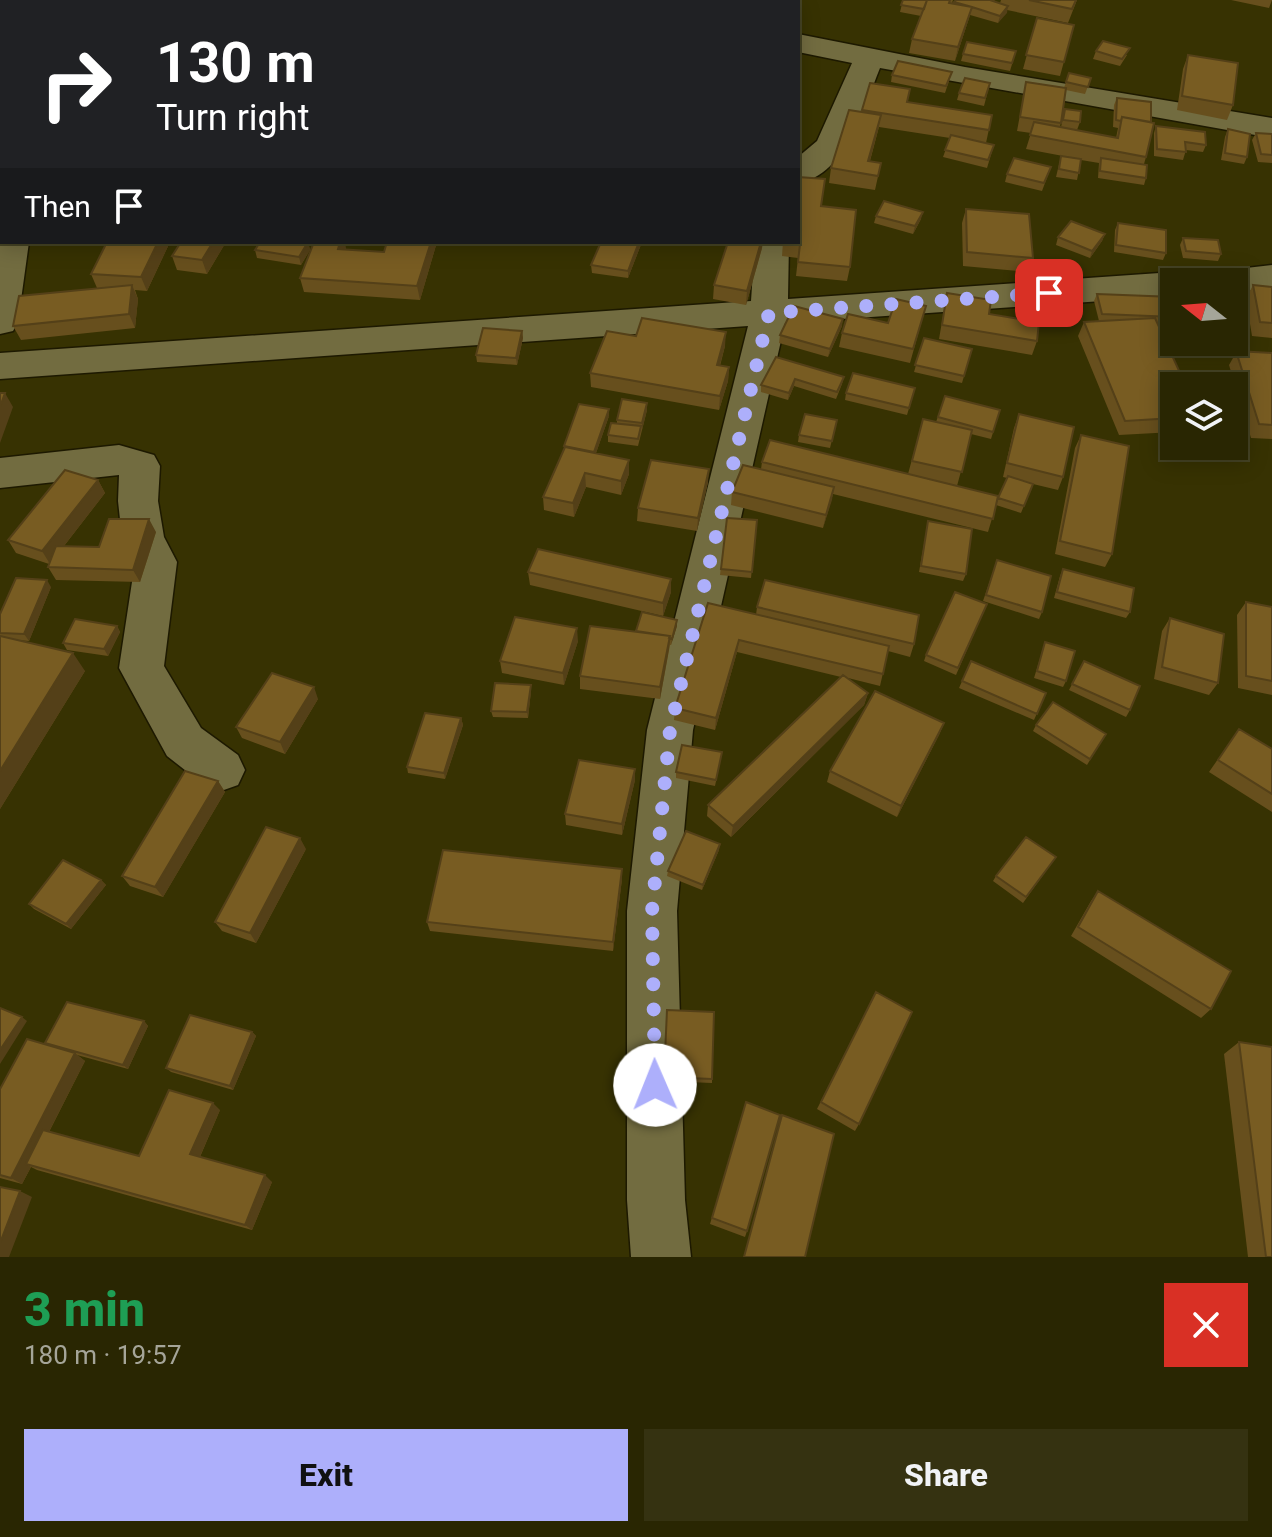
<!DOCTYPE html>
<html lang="en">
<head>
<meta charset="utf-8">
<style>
	:root { --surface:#292602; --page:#353211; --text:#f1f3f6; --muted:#a5a599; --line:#454324; --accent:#adaffb }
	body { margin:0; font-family:Roboto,sans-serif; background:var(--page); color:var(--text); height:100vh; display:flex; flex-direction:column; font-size:30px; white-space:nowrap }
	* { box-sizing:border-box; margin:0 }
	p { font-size:26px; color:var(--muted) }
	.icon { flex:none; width:44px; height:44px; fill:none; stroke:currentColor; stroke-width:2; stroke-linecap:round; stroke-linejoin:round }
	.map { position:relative; height:1257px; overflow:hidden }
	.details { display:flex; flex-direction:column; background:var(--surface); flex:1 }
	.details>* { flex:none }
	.banner { position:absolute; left:0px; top:0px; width:800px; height:244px; box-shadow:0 4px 20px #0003,0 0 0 2px var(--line); background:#202124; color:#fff; overflow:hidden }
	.needle { width:52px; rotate:287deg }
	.buttons { position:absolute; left:1160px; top:268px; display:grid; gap:16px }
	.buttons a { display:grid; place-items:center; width:88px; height:88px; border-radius:0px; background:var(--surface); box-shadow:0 4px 20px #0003,0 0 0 2px var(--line); font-size:40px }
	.pin { position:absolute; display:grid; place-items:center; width:68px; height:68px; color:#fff; margin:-34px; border-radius:16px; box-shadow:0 4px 12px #0006 }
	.me { position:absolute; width:88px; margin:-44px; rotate:359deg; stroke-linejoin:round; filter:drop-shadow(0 0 6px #0008) }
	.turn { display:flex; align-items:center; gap:28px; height:168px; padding:0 24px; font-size:36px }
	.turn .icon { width:104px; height:104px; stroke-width:2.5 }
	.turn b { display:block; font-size:56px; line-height:68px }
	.then { display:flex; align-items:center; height:76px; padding:0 24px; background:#0003; gap:16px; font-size:30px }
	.round { display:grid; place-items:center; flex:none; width:84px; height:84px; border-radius:0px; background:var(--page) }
	.overview { display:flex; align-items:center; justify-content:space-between; height:136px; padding:0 24px }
	h1 { font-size:48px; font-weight:800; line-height:60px; color:#1e9e55 }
	.button { display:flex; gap:16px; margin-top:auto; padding:16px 24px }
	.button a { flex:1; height:92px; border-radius:0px; background:var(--accent); color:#111; font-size:32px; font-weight:800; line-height:92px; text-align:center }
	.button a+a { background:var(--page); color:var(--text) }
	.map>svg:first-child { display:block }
</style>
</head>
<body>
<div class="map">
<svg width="1272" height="1257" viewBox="0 0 1272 1257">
	<rect width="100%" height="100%" fill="#373202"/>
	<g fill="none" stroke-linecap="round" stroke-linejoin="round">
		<defs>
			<path id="minor" d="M798 34 965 67 1272 118V138L880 68C863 110 848 172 798 184V157L817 141 852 63 798 52Z
				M0 35 2 36V58L0 57Z
				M0 234 2 242H29L18 322 13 331 0 334Z
				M755 242H789L788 299 1174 272 1187 276 1190 281 1194 274 1272 265V289L1234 292V282H1174V296L785 323 693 730 677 911 685 1200 691 1257H631L627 1200V911L647 730 748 326 0 379V353L751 301Z
				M119 445 154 455 160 466 158 501 164 537 177 562 164 666 201 728 238 755 245 770 238 785 221 791 204 785 167 756 119 668 135 562 122 538 118 501 119 475 0 488V458Z"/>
		</defs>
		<!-- minor casing -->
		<use href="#minor" stroke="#1d1900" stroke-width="3"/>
		<!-- minor -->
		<use href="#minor" fill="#726c40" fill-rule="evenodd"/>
	</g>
	<!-- wall -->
	<path fill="#674f1d" d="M737 0H775L774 2H737Z
		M903 0H953L952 3 954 4 956 0H995L994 1 1000 3 1001 0H1077L1068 23 1007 10 998 23 970 15 955 61 909 53 912 39 921 16 900 12Z
		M1231 0H1272L1269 8Z
		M1037 18 1074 25 1060 76 1023 69Z
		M1016 51 1010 71 961 61 963 54Z
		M1096 51 1127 55 1120 66 1093 59Z
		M1188 55 1233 105 1227 120 1177 110 1183 69Z
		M952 72 945 93 891 82 892 75Z
		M1069 73 1091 78 1085 94 1066 90 1060 127H1061L1065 109 1080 122 1077 130 1062 127 1116 138 1118 128 1113 127 1114 105 1117 98 1146 157 1144 164 1146 178 1144 185 1098 178 1099 163 1081 160 1077 180 1056 177 1061 156H1063L1026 149 1031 133 1017 131 1026 82 1064 88Z
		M870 83 908 102 992 115 986 143 994 145 987 168 943 157 950 138 879 127 870 161 881 163 875 190 829 183 831 168 862 112Z
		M990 83 984 106 957 100 959 93Z
		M1156 126 1206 145 1203 152 1186 150 1183 160 1154 156V133Z
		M1228 129 1247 157 1244 164 1221 160 1225 137Z
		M1256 133 1272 134V163L1258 162 1252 140Z
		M1051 167 1042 191 1005 182 1007 174Z
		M821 206 850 267 847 281 796 276 798 258 782 256 783 242Z
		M966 209 1033 258 1028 272 963 266 962 223Z
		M876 216 921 219 913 234 874 223Z
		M1118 223 1166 253 1163 260 1114 252 1115 230Z
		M1105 234 1102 241 1090 258 1056 245 1058 237Z
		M1183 238 1221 254 1218 261 1183 258 1180 245Z
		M107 242H170L147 291 135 290 138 299 135 328 21 340 13 326 97 288 91 274Z
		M181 242H226L207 274 177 270 172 256Z
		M308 242 310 250 301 265 257 258 255 250Z
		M387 242H437L420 300 304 292 300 278 346 248V250L384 252Z
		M642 242 628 278 592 273 591 265Z
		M762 248 746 305 713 299 714 285Z
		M1253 285 1272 287V338L1252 336 1246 299Z
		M947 293 989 314 1037 341 1032 355 939 339Z
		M1097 294 1174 297V324H1157L1174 386V432L1119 435 1078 336 1084 322 1099 321 1094 301Z
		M926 306 910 363 839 347 842 333 888 323Z
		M842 326 828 357 779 343 780 335Z
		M522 331 523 338 517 365 477 362 476 355Z
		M636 336 725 346 720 366 729 367 728 381 719 410 591 387 590 373Z
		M924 338 972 349 962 383 914 372Z
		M1205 342H1234L1238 351 1272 353V439L1251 438 1229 365 1233 358 1209 356Z
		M776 357 844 377 842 384 836 399 794 386 788 400 761 392V385Z
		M915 388 907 415 845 400 846 393Z
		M945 396 1000 410 991 439 971 434 957 486 997 502 1007 478 1003 477 1014 428 1019 414 1063 477 1058 490 1033 484 1021 513 996 505 988 532 833 494 823 528 731 505 732 492 761 469 762 462 908 474 923 419 936 422Z
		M647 410 638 446 608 442V435L617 424V420Z
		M609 416 596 453 629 460V474L621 495 586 487 574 517 544 510 543 497Z
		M837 420 830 448 798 442 799 435Z
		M1081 435 1112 554 1105 567 1055 554 1075 448Z
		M98 480 105 493 64 546 99 547 156 532 140 582 56 580 48 567 49 564 16 553 8 540Z
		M708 482 697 531 637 521 638 508Z
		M727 518 757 520 751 578 720 575Z
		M928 521 966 574 963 581 919 572Z
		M997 560 1042 612 1039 619 983 601Z
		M1063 569 1130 612 1126 618 1054 598 1060 576Z
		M528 572 671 579V592L663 616 530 585Z
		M51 587 29 641 15 640 85 671 0 809V614Z
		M1246 602 1272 607V695L1238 688 1237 615Z
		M987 604 956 675 924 661 926 655Z
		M757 607 914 644 910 657 888 651 880 686 848 678 868 693 864 705 731 837 707 816 708 805 841 677 737 652 715 730 674 720 675 708 756 615Z
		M1170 618 1218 683 1209 695 1154 679 1162 631Z
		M677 620V626L671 645H670L660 699 580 689V676L636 632Z
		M117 626 120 632 108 656 67 650 63 643Z
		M578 641 564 685 502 673 500 661Z
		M1045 642 1066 681 1063 687 1034 678Z
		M971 661 1046 693 1034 720 959 688Z
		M1084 661 1130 710 1126 717 1069 690Z
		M531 691 528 718 493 717 491 711Z
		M318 699 285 754 242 738 236 727Z
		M461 718 463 725 445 779 408 773 407 767Z
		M944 723 939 735 897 817 827 782 830 771Z
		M1036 725 1106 734 1087 765 1033 731Z
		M1239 729 1272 749V812L1209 772Z
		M721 758 715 786 676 778V772Z
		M635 780 622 835 566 825 565 814Z
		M218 781 225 792 163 897 130 886 122 876Z
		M306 849 256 943 222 931 215 922Z
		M719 850 702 890 667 876 668 871Z
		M1056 857 1023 903 993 881 996 876Z
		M622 869V879L613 951 430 931 427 922Z
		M101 880 106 885 71 929 34 909 29 904Z
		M1098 891 1211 1009 1201 1018 1071 936 1091 901Z
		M876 992 859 1124 855 1131 817 1109Z
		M667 1010 712 1079V1083L663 1081Z
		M144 1021 148 1026 128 1069 77 1055 85 1061 49 1132 139 1156 220 1110 200 1157 272 1182 252 1230 37 1170 31 1167 22 1184 0 1178V1089L48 1045 45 1043Z
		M252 1032 256 1036 233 1090 171 1072 166 1068Z
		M1239 1042 1272 1257H1248L1224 1054Z
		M746 1102 747 1231 745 1237 710 1224Z"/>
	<!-- shaded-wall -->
	<path fill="#544018" d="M74 0H86L87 2H72Z
		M251 0H261L260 2H250Z
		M1008 6 1007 13 998 23 1000 16Z
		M972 7 968 21 955 61 958 47Z
		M881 115 878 130 866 175 868 161Z
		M923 212 921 219 913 234 915 226Z
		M1105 234 1102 241 1090 258 1092 251Z
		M158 242H170L147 291 141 277Z
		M213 242H226L207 274 202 260Z
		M308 242 310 250 301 265 299 257Z
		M340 242H345L346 248 341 263 338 249Z
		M431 242H437L420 300 417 286Z
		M639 242H642L628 278V271Z
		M761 242H763L762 248 746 305 747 291Z
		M132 285 138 299 135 328 129 314Z
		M843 319 842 326 828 357 830 349Z
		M522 331 523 338 517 365 516 358Z
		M726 332 725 346 716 379 717 365Z
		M729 367 728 381 719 410 720 396Z
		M795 379 794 386 788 400 789 393Z
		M5 393 13 407 0 443V407Z
		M647 403V410L642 430V423Z
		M609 409V416L594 459V452Z
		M629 460V474L621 495V481Z
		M709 469 708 482 697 531 698 518Z
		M585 473 586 487 574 517 573 503Z
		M98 480 105 493 50 564 42 551Z
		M834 487 832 500 823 528 826 515Z
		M149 519 156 532 140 582 133 570Z
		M671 579V592L663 616V603Z
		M47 580 51 587 29 641 24 634Z
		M677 620V626L671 645 672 639Z
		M117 626 120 632 108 656 104 649Z
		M577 628 578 641 564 685 563 673Z
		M670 636 669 649 660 699V687Z
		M739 640 737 652 715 730 716 718Z
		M73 653 85 671 0 809V771Z
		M531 685V691L528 718 527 712Z
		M314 687 318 699 285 754 280 742Z
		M868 693 864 705 731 837 733 826Z
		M461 718 463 725 445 779 444 773Z
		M944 723 939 735 897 817 901 806Z
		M635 769V780L622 835V824Z
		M218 781 225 792 163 897 155 887Z
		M300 838 306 849 256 943 250 933Z
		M720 844 719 850 702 890 703 885Z
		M622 869V879L613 951V942Z
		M101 880 106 885 71 929 66 924Z
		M22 1017 27 1021 0 1064V1050Z
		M144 1021 148 1026 128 1069 123 1065Z
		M252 1032 256 1036 233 1090 230 1086Z
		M75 1053 85 1061 32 1165 26 1164 31 1167 22 1184 11 1178Z
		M213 1103 220 1110 198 1161 190 1154Z
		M265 1175 272 1182 252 1230 245 1225Z
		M20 1191 32 1197 9 1257H0V1243Z"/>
	<!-- building -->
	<path fill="#785c22" stroke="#544018" stroke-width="2" d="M7 0H74L72 2H16Z
		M181 0H251L250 2H180Z
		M272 0H351L350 2H271Z
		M362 0H367L400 2H361Z
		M396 0H412L410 2Z
		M412 0H419L427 2H410Z
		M591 0H621L631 2H589Z
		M752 0H768L767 2Z
		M903 0H927L924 9 901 5Z
		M927 0H950L949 3 972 7 958 47 912 39Z
		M956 0H990L1008 6 1000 16 972 7 954 2Z
		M1029 0H1076L1072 9Z
		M1037 18 1074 25 1064 62 1026 55Z
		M1103 41 1130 48 1122 59 1096 51Z
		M967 42 1016 51 1012 63 963 54Z
		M1188 55 1238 63 1233 105 1182 96Z
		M898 61 952 72 946 86 892 75Z
		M1069 73 1091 78 1088 87 1066 82Z
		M965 78 990 83 985 98 959 93Z
		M1026 82 1066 88 1061 123 1020 117Z
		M870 83 910 89 907 102 992 115 989 130 862 110Z
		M1117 98 1151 102V122L1122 117 1121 121 1116 120Z
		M1065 109 1081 111 1080 122 1063 120Z
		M849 110 881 115 868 161 881 163 878 176 831 168Z
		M1122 117 1154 123 1146 157 1030 135 1034 122 1118 138Z
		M1156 126 1205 132 1206 145 1185 142 1186 152 1157 149Z
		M1228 129 1250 134 1247 157 1225 153Z
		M1256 133 1272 134V155L1261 154Z
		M951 135 994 145 988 160 945 150Z
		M0 152H2V164L0 167Z
		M1061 156 1081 159 1079 173 1059 169Z
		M1014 158 1051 167 1044 183 1007 174Z
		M1101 158 1147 165 1146 178 1100 171Z
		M798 177 825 179 821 206 856 210 850 267 798 262 800 244 783 242H798Z
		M0 201H2V226L0 229Z
		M884 201 923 212 915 226 876 216Z
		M966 209 1029 214 1033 258 967 252Z
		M1071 221 1105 234 1092 251 1058 237Z
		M1118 223 1166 230V253L1116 245Z
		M1183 238 1218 240 1221 254 1186 251Z
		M107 242H158L141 277 91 274Z
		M181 242H213L202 260 172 256Z
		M260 242H308L299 257 255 250Z
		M314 242H340L338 249 384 252 387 242H431L417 286 300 278Z
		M601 242H639L628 271 591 265Z
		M728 242H761L747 291 714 285Z
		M132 285 129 314 13 326 19 296Z
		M1253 285 1272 287V323L1260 322Z
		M947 293 991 300 989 314 1039 322 1037 341 942 325Z
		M1097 294 1174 297V317L1102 314Z
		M896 299 926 306 913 349 842 333 848 314 888 323Z
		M794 306 843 319 830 349 780 335Z
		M642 318 726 332 717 365 729 367 720 396 590 373 607 331 636 336Z
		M1155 318 1186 386H1174V418L1125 421 1084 322Z
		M483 328 522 331 516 358 476 355Z
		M1234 335 1239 351 1212 349 1210 342H1234Z
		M924 338 972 349 964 376 915 365Z
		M1236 351 1272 353V425L1259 424Z
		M776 357 844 377 837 392 795 379 789 393 761 385Z
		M853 373 915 388 909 408 846 393Z
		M0 393H5L0 407Z
		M945 396 1000 410 993 432 938 417Z
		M622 399 647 403 642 423 617 420Z
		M579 404 609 409 594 452 564 446Z
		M805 414 837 420 832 441 799 435Z
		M1019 414 1074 427 1063 477 1007 463Z
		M923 419 972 430 962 472 912 461Z
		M611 423 641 426 638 439 608 435Z
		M1081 435 1129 446 1112 554 1060 541Z
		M770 440 998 496 993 519 762 462Z
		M565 447 629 460 621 481 585 473 573 503 543 497Z
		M651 460 709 469 698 518 638 508Z
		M743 465 834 487 826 515 732 492Z
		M65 470 98 480 42 551 8 540Z
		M1008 476 1033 484 1024 506 998 498Z
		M727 518 757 520 752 572 721 569Z
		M109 519H149L133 570 48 567 56 546 99 547Z
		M928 521 972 529 966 574 921 566Z
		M538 549 671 579 663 603 528 572Z
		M997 560 1051 576 1042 612 986 595Z
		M1063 569 1134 588 1130 612 1057 592Z
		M16 578 47 580 24 634 0 633V614Z
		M765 580 919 615 914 644 757 607Z
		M955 592 987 604 958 668 926 655Z
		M1246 602 1272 607V681L1246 676Z
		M708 603 889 646 883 674 739 640 716 718 675 708Z
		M642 612 677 620 672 639 669 638 670 636 636 631Z
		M515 617 577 628 563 673 500 661Z
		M1170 618 1224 634 1218 683 1162 667Z
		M75 619 117 626 104 649 63 643Z
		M590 626 670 636 660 687 580 676Z
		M0 636 73 653 0 771Z
		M1045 642 1075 651 1066 681 1037 671Z
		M971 661 1046 693 1037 714 962 681Z
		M1084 661 1140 686 1130 710 1072 684Z
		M272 673 314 687 280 742 236 727Z
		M843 675 868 693 733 826 708 805Z
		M495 683 531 685 527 712 491 711Z
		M875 691 944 723 901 806 830 771Z
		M1053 702 1106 734 1090 759 1036 725Z
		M425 713 461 718 444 773 407 767Z
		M1239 729 1272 749V794L1218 760Z
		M682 745 722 752 716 780 676 772Z
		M579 760 635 769 622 824 565 814Z
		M185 771 218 781 155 887 122 876Z
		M266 827 300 838 250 933 215 922Z
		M686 831 720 844 703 885 668 871Z
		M1026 837 1056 857 1026 897 996 876Z
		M443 850 622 869 613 942 427 922Z
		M63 860 101 880 66 924 29 904Z
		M1098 891 1231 971 1211 1009 1078 927Z
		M876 992 912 1012 859 1124 821 1102Z
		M67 1002 144 1021 123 1065 45 1043Z
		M0 1008 22 1017 0 1050Z
		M667 1010 714 1012 712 1079 664 1077Z
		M190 1015 252 1032 230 1086 166 1068Z
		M27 1039 75 1053 11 1178 0 1175V1089Z
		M1239 1042 1272 1047V1257H1266Z
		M169 1090 213 1103 190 1154 265 1175 245 1225 26 1164 43 1130 139 1156Z
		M746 1102 780 1115 747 1231 712 1218Z
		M782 1115 834 1134 805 1257H744Z
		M0 1187 20 1191 0 1243Z"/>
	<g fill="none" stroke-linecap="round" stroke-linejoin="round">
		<!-- route -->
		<path stroke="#adaffb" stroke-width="14" stroke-dasharray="0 25.2" d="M655 1085 652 911 670 730 769 313 1049 293"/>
	</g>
</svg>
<div class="buttons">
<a><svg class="needle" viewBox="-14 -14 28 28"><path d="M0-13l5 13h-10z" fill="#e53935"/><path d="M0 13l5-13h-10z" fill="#a5a599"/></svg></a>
<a><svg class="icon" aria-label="layers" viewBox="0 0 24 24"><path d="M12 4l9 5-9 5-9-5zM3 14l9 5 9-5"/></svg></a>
</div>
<div class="pin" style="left:1049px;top:293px;background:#d93025"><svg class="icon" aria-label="arrive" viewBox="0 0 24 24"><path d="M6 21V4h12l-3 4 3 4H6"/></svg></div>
<svg class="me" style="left:655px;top:1085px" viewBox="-20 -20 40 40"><circle r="19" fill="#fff"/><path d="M0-13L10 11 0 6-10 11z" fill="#adaffb"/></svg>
<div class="banner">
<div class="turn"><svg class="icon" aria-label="right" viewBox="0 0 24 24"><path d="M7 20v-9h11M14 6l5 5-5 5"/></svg><div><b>130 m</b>Turn right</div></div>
<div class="then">Then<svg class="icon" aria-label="arrive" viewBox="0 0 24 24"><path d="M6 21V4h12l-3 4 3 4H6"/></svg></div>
</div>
</div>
<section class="details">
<div class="overview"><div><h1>3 min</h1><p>180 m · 19:57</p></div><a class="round" style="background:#d93025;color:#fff"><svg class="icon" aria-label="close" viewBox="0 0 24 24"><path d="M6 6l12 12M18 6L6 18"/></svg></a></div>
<div class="button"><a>Exit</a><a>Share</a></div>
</section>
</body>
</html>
